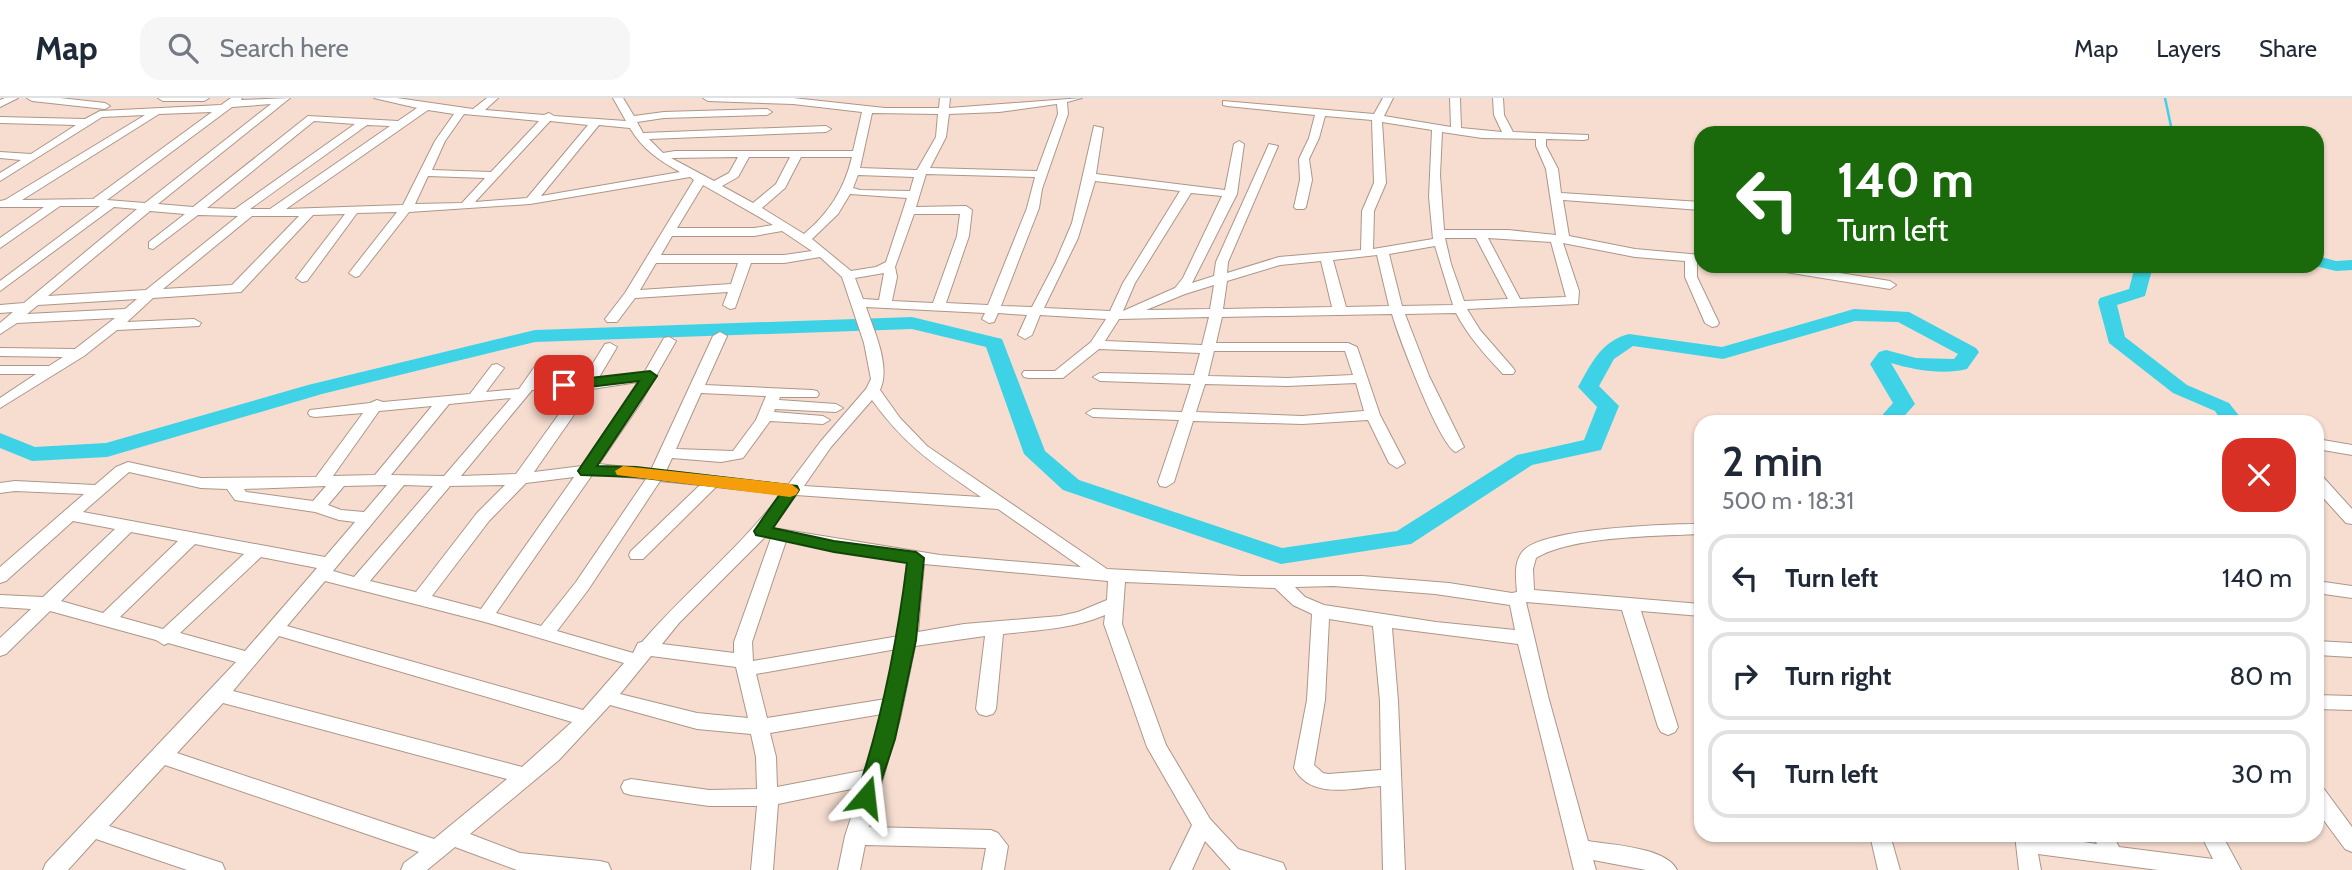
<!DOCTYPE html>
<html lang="en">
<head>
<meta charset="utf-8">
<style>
	:root { --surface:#fff; --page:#f6f6f7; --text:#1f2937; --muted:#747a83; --line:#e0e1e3 }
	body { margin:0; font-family:Cabin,sans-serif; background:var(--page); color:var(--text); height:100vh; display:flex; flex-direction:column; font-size:26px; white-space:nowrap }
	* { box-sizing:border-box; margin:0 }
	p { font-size:23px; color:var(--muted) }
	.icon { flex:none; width:38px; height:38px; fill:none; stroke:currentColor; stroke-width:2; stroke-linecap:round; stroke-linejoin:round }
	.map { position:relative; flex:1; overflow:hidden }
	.details { position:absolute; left:1694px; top:317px; width:630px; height:427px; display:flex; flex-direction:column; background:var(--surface); border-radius:21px; box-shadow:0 2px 5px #0004 }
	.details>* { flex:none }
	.top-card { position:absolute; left:1694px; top:28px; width:630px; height:147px; border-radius:21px; box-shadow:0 2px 5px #0004; background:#1a6a0b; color:#fff; overflow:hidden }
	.pin { position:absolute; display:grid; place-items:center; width:60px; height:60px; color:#fff; margin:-30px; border-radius:14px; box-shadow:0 4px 10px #0006 }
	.me { position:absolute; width:77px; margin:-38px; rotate:17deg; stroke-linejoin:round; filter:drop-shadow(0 0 5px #0008) }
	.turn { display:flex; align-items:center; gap:24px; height:147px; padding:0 28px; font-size:32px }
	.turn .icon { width:91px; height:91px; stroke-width:2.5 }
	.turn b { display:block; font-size:49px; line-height:60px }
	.round { display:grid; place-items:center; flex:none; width:74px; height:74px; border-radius:21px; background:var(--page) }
	.summary { display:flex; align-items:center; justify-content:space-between; height:119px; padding:0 28px }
	h1 { font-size:42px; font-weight:600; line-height:52px }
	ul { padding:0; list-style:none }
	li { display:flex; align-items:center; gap:21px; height:88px; margin:0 14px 10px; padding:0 14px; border:4px solid var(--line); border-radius:21px }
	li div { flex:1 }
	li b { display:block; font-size:26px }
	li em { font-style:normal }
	header { display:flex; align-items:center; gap:42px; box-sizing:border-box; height:98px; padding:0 35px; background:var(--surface); border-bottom:2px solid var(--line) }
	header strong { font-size:33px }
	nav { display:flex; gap:38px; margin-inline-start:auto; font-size:24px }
	.search { width:490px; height:63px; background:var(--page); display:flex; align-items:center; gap:18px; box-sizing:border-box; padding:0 24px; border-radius:21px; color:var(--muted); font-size:26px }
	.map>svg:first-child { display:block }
</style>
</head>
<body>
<header>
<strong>Map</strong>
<div class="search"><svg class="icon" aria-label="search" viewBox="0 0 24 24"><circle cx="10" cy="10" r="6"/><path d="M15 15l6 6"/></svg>Search here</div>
<nav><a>Map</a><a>Layers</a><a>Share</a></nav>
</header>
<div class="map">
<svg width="2352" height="772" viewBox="0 0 2352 772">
	<rect width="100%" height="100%" fill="#f6ddd0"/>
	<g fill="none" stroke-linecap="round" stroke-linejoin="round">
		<!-- stream -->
		<path stroke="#3ed2e7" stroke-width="2.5" d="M2158 35 2172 33 2165 0"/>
		<!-- river -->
		<path fill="#3ed2e7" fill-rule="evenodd" d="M2317 158 2336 163 2352 162V172L2336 173 2315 168Z
			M2135 168H2153L2145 198 2117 207 2125 239 2187 287 2229 305 2244 324H2222L2215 313 2173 295 2109 245 2098 204 2100 200 2129 191Z
			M1854 211 1909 214 1976 250 1979 254 1967 271C1943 277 1914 272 1891 265L1915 306 1899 324H1876L1893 305 1870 266 1879 254 1886 252 1916 260 1954 261 1958 256 1898 224 1855 223 1723 261 1633 248 1614 261 1599 288 1619 308 1601 352 1532 367 1411 446 1281 466 1063 392 1024 356 986 249 912 231 535 244 322 296 107 359 32 363 0 350V335L35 349 106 345 308 287 535 232 912 219 1002 241 1045 353 1079 382 1282 450 1397 433 1517 357 1584 342 1597 309 1578 289C1591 266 1601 243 1629 236L1722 249Z"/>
		<defs>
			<path id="minor" d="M5 0H18L0 9V2Z
				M27 0H60L105 5 110 8 105 11 32 3Z
				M158 0H209L204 3H163Z
				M231 0H242L241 2 290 0 158 106 193 109 308 18 398 23 417 10 374 0H397L473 11 487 0H498L485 12 544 17 549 15 554 18 626 23 613 0H623L634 18 664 14 767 11 772 14 767 17 664 20 637 24 643 35 826 28 831 31 826 34 649 41 663 55 675 53H853L862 14 793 6 708 3 703 0H793L885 10H939L940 0H950L949 10 1082 0 1067 4 1068 16 1042 91 1039 110 1001 208 1032 209 1055 165 1072 125 1094 28 1103 30 1096 76 1225 92 1234 46 1239 43 1244 46 1237 96 1192 185 1214 178 1216 164 1269 46 1278 48 1228 164 1227 175 1279 159 1361 152 1362 113 1374 85 1372 22 1325 18 1319 40 1309 61 1312 82 1306 109 1304 111H1296L1294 109 1300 82 1299 61 1309 40 1315 17 1227 8 1223 7V3L1374 16 1383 0H1393L1384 18 1451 29 1450 0H1460L1461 30 1502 34 1494 17 1493 0H1503L1504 17 1513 34 1588 37V41L1584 42 1546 41V48L1558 71 1561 95 1701 104V112L1563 102 1569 138 1635 151 1701 157V165L1697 164V179L1719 225 1717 228 1712 229 1705 225 1685 179V163L1635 159 1563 145 1579 193 1578 206 1467 211 1480 232 1513 270 1515 273 1513 276H1503C1485 257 1468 238 1456 215L1405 216 1429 278 1464 349 1456 354C1440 349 1398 237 1392 216L1222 219 1216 245H1348L1357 249 1380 317 1405 365 1397 370 1389 365 1368 322 1302 326 1193 323 1174 384 1166 389 1160 388 1158 384 1179 322 1093 319 1086 315 1093 311 1182 314 1191 286 1100 283 1093 279 1100 275 1194 277 1200 255 1099 251 1063 280H1029L1024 279 1022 276 1024 273H1055L1091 244 1106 221 1040 217 1032 237 1025 241 1018 237 1027 217 998 215 994 224 989 225 982 221 985 215 866 209C874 233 891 268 880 292L900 320 927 348 1107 471 1242 478H1362L1449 485 1512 495 1517 494C1516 481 1513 463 1524 452 1546 430 1667 426 1701 426V436C1658 438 1572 438 1536 460L1533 471 1534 492 1701 506V518L1641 513 1678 629 1675 634 1668 637 1661 634 1658 629 1622 512 1526 504 1548 598 1588 743C1611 747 1666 749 1677 772H1646L1593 762 1596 772H1574L1518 546 1392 530 1398 603 1405 772H1383L1381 688C1352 690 1311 702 1294 670L1307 602 1312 516 1293 507 1275 490 1125 484 1122 526 1166 647 1210 721 1238 751 1283 765 1286 772H1231L1205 743 1192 772H1170L1192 727 1147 649 1104 526 1105 517C1072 531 1039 532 1003 536L996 611 993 616 986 618 979 616 976 611 985 538 915 548 900 621 869 729 991 732 998 735 1008 748 1004 772H982L986 750 865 747 860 772H838L845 738 861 689 778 706 773 772H751L757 708H709L631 697 624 695 621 689 624 683 631 681 709 692 757 691 756 659 751 636 697 631 610 607 559 662 470 736 520 755 600 763 608 765 611 772H517L455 749 427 772H401L404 765 419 754 165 667 109 728 222 765 225 772H187L96 741 68 772H43L46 765 236 564 168 545 164 547 156 542 50 513 6 556 0 558V540L31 511 0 509V497L43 499 115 431 73 423 6 483 0 485V469L84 396 15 393 0 395V385L15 383 95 387 116 369 128 364 201 380 316 379 363 315 315 319 310 318 308 315 310 312 370 305 377 302 383 304 470 296 492 267 497 266 504 270 486 294 519 291 538 264 543 263 550 267 538 284 582 283 605 246 610 245 617 249 598 281 644 275 664 240 669 239 676 243 640 306 599 366 651 372 713 238 720 234 727 238 705 287 812 292 817 293 819 296 817 299H780L779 302 836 306 843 310 836 314 775 311 774 314 823 318 830 322 823 326 770 323 743 360 721 364 672 360 666 373 788 387 821 343 866 291 871 281 864 245 842 179 820 159 784 165H751L735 210 730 211 723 207 728 194 635 200 617 224H607L605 221 625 195 694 82 690 79 530 106 409 114 359 178 355 179 349 175 397 114 357 115 307 183 302 184 296 180 345 116 313 117 241 194 153 200 127 224 194 221 201 225 199 228 117 232 84 258 0 310V300L36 276H0V268H49L63 259 0 258V250L75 251 115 220 17 225 0 236V225L13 214 0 215V207L24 205 137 111 114 109 0 193V183L100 108H60L0 150V140L44 109H0V103L5 102 145 17 102 19 0 83V75L21 62 0 60V54L31 56 76 27 0 25V19L85 21 100 13 221 7ZM271 6 145 105 107 102 232 9ZM1057 6 1058 16 1037 73 930 70 946 39 949 16 999 14ZM428 12 454 16 435 43 403 107 286 111ZM212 14 93 101 22 102 159 16ZM872 15 938 16 936 39 917 72 860 70ZM464 16 539 23 491 74 432 72 445 43ZM314 23 355 26 235 111 207 110ZM550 23 588 27 527 100 475 104ZM1382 24 1432 32 1429 99 1433 141 1373 151 1374 113 1386 85ZM367 27 390 28 270 111H250ZM599 27 630 30C642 51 660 63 680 74L541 98ZM1442 34 1482 40 1536 41V48L1546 71 1556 137 1508 132H1444L1440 77ZM738 59 729 75 714 83 671 60ZM749 59H790L776 86 753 105 722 88 738 79ZM801 59H852C844 92 829 115 804 136L762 110 785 90ZM926 76 1035 79 1027 110 988 207 946 205 969 138 972 112 966 108 916 109ZM858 77 914 79 910 93 860 92 853 90ZM428 78 485 80 462 105 415 106ZM1095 83 1180 93 1123 185 1110 213 1044 210 1078 140ZM703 87 773 127 754 130H677ZM1191 95 1222 98 1183 180 1175 190 1123 213 1135 185ZM850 96 907 100 886 164 876 169 851 173 812 141 838 116ZM150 113 185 116 149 144V150L153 151 198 117 238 118 146 192 48 198ZM914 116H960L957 138 933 205 892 203 897 179 895 169ZM252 118H299L232 187 163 191ZM782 133 812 153 784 157H661L672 138H754ZM1445 140H1476L1508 201 1464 203 1451 166ZM1488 140 1551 144 1566 199 1520 201ZM1435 148 1453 207 1402 208 1389 156ZM1377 157 1389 208 1346 209 1333 162ZM1321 163 1332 209 1223 211 1227 183 1280 167ZM656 165H738L731 186 640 192ZM884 175 879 202 863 201 855 180ZM1214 187 1210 211 1146 212 1185 196ZM137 201 125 211 27 216 38 207ZM1209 219 1202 247 1105 243 1119 221ZM1214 253H1345L1353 277 1287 280 1208 278ZM638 284 582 368 534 374 592 291ZM1356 285 1364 313 1302 318 1196 314 1205 286 1287 288ZM577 291 516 376 461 378 532 292ZM701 295 766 298 756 322 733 353 676 351ZM511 300 444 378 391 377 449 306ZM872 302C906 349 935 367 981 399L804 388 831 349ZM432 308 375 377 333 378 379 313ZM129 374 201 390 227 391 235 402 241 403 315 414 339 422 355 424 325 459 83 414ZM598 376 646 381 576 484 541 528 496 515 592 377ZM574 379 481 511 432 498 489 423 526 385ZM660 383 700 387 631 453 629 457 631 461H643L716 389 781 396C740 450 687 492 642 544L638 545 633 555 557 533 588 492ZM387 387 364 414 341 412 328 407 344 388ZM404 387 433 388 354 479 333 473ZM505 387 477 415 416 494 370 483 450 388ZM326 388 313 403 246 394 244 391ZM796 397 998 411 1081 469 940 457 773 430ZM131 434 178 443 103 515 61 503ZM765 439 771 440 734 544V555L662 546 679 525ZM786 443 907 464 899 538 753 563 752 544ZM195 446 244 456 163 531 120 519ZM261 459 317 470 245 553 180 535ZM924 466 1108 483 1107 502 1078 514 1060 518 964 526 918 534ZM325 483 485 524 624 565 583 612 287 528ZM1334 488 1435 496 1510 507 1515 532 1436 524 1324 507 1305 499 1295 489ZM1329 521 1373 528 1380 603 1381 672 1328 676 1323 675 1314 667 1325 602ZM279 538 572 624 522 669 233 593ZM897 551 886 601 767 620 756 576ZM651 558 736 569 748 620 697 615 620 596ZM223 605 507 681 434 741 177 655ZM882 616 866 672 777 689 776 659 770 635Z
				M1767 168H1796L1890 183 1896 187 1890 191 1773 172Z
				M2317 341 2352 347V357L2317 351Z
				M2317 378 2323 379 2352 411V426L2346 425 2317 393Z
				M2317 483 2352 488V500L2317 495Z
				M2317 543 2352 545V559L2317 557Z
				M2317 597 2352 598V612L2317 611Z
				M2317 689 2324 691 2352 729V754L2345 751 2317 713Z
				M1870 737H1890L1900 772H1878Z
				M2015 737H2035L2097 746 2093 737H2113L2119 749 2213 761 2201 737H2222L2241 772H2158L2038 756 2041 772H2019Z"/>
		</defs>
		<!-- minor casing -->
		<use href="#minor" stroke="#ad9689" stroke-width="2"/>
		<!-- minor -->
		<use href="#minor" fill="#fff" fill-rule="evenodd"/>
	</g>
	<!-- route -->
	<path fill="#1a6a0b" stroke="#114507" stroke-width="2" d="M650 273 657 278 597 368 636 369 797 388 799 392 773 430 834 443 916 454 924 460 916 542 895 641 874 705 866 707 859 705 856 699C882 622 897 545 907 465L834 454 756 437 754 433 780 396 636 379 581 377 578 373 639 283 564 292 556 287 564 283Z"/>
	<!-- slow -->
	<path fill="#f59e0b" d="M623 368 791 386 799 392 796 397 790 399 617 377 615 373Z"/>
</svg>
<div class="pin" style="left:564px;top:287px;background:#d93025"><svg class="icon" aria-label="arrive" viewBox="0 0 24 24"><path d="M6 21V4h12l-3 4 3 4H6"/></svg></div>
<svg class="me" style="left:866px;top:699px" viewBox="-20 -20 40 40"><path d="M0-17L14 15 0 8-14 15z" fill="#1a6a0b" stroke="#fff" stroke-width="4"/></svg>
<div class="top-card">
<div class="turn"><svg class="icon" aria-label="left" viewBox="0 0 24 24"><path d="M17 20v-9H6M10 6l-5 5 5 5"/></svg><div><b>140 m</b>Turn left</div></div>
</div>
<section class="details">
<div class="summary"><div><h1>2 min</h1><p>500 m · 18:31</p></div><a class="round" style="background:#d93025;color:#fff"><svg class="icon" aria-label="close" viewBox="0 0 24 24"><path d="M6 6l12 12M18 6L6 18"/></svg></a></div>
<ul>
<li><svg class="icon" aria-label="left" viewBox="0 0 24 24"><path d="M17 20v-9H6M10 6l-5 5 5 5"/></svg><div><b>Turn left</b></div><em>140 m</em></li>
<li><svg class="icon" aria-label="right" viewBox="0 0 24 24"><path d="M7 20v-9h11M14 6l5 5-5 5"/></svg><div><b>Turn right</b></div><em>80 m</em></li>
<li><svg class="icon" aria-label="left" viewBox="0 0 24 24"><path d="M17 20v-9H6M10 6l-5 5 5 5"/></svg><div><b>Turn left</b></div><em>30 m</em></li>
</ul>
</section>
</div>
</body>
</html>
